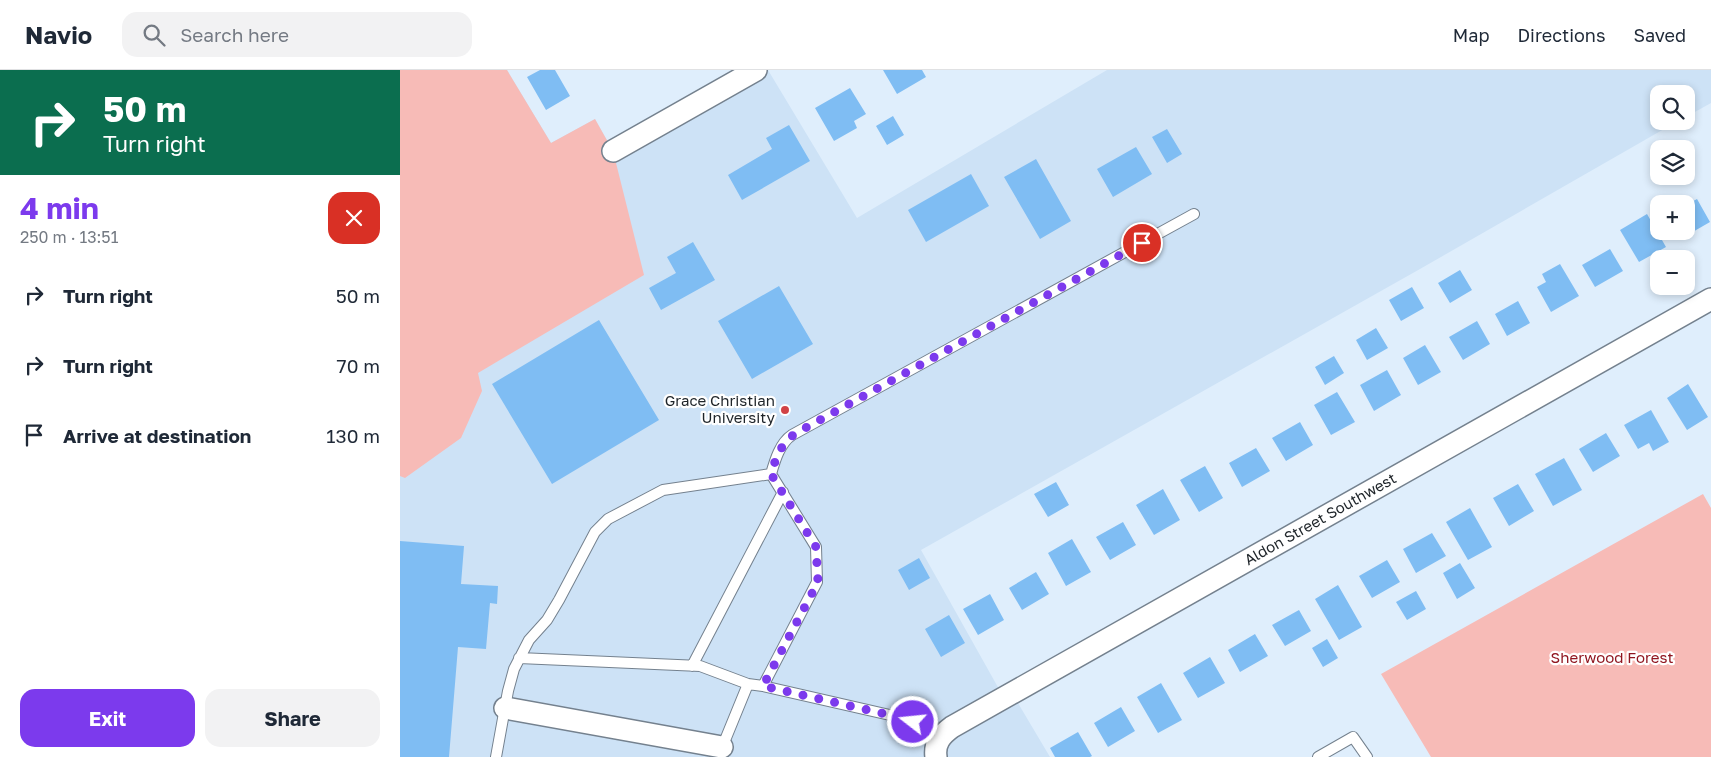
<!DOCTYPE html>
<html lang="en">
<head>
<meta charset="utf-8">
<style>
	:root { --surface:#fff; --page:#f2f2f3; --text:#1f2937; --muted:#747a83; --line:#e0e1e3; --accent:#7c3aed }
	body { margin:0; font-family:"Golos Text",sans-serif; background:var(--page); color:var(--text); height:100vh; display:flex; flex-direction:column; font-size:19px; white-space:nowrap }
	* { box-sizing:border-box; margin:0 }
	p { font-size:16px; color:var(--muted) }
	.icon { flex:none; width:28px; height:28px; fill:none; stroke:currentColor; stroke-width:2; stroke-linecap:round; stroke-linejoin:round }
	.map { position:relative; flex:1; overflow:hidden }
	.sheet { display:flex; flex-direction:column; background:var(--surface); width:400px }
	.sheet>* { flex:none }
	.guide { background:#0b6e4f; color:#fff; overflow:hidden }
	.tools { position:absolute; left:1250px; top:15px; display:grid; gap:10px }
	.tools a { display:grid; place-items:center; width:45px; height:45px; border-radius:10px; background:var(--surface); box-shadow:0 2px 8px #0003; font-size:25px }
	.pin { position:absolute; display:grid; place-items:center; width:42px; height:42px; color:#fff; margin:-21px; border:2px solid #fff; border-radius:50%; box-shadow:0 1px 5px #0007 }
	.me { position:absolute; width:55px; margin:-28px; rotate:286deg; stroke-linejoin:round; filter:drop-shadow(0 0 4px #0008) }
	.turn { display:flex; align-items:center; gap:18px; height:105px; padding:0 20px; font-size:22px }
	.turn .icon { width:65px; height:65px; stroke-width:2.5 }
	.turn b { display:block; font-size:35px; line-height:42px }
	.round { display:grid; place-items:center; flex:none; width:52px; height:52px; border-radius:15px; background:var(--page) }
	.headline { display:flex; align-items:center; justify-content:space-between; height:85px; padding:0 20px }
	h1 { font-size:30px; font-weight:700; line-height:38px; color:var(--accent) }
	.button { display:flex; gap:10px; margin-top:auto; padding:10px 20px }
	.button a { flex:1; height:58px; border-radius:15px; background:var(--accent); color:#fff; font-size:20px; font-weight:700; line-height:58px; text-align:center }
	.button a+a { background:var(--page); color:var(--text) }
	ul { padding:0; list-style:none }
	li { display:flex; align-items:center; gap:15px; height:70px; padding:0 20px }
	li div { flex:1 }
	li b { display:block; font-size:19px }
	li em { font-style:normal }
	header { display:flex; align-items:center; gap:30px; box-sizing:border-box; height:70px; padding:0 25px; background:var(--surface); border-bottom:1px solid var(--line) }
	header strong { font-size:24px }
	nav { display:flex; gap:28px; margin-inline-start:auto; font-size:18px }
	.search { width:350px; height:45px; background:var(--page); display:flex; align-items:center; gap:12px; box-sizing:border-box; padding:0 18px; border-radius:15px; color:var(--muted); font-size:19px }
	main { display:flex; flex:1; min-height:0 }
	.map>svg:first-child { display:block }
</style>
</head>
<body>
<header>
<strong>Navio</strong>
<div class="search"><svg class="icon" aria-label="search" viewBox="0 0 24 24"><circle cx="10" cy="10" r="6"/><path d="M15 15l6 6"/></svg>Search here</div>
<nav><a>Map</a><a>Directions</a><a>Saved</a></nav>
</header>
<main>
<section class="sheet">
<div class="guide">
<div class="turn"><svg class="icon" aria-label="right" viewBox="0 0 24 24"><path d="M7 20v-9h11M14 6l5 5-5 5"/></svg><div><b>50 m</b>Turn right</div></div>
</div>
<div class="headline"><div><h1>4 min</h1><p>250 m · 13:51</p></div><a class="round" style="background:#d93025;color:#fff"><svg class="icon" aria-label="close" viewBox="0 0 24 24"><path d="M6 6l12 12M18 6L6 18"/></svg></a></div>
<ul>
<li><svg class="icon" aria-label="right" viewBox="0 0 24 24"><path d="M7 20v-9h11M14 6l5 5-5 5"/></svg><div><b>Turn right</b></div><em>50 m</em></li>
<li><svg class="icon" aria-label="right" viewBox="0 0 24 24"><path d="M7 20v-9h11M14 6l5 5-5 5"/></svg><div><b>Turn right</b></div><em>70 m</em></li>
<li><svg class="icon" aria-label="arrive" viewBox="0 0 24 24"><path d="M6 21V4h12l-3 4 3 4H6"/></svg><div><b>Arrive at destination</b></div><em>130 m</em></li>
</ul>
<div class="button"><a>Exit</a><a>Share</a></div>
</section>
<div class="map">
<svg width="1311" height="687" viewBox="0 0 1311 687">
	<rect width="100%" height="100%" fill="#dfeefc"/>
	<!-- built -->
	<path fill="#cde2f6" d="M0 0H107L151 73 195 49 213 81 356 0H368L457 148 707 0H1311V33L1286 47V24H1259V51H1278L1020 199 521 480 604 628 612 623 650 687H0Z"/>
	<!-- green -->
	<path fill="#f7bbb7" d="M0 0H107L151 73 195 49 213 81 244 205 78 303 82 321 61 368 5 408 0 406Z
		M1303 424 1311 438V687H1031L981 604Z"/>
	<!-- building -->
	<path fill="#7fbdf3" d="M140 0H155L170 26 146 40 127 7Z
		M483 0H522L526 7 497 24Z
		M450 18 466 44 454 51 457 58 434 71 415 38Z
		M493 46 504 65 487 75 476 56Z
		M389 55 410 91 342 130 328 105 372 79 366 68Z
		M767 59 782 84 767 93 752 67Z
		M736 77 752 104 713 127 697 99Z
		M636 89 671 151 640 169 604 107Z
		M571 104 589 136 526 172 508 140Z
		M1297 129 1310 152 1284 167 1280 161H1286V135Z
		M1247 144 1266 177 1239 192 1220 160Z
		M293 172 315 210 261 240 249 218 276 203 267 187Z
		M1210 179 1223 201 1195 217 1182 195Z
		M1160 194 1179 226 1151 242 1137 217 1146 212 1142 204Z
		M1060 200 1072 220 1050 233 1038 213Z
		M379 216 413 274 352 309 318 251Z
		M1012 217 1024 238 1001 251 989 230Z
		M1118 231 1130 253 1107 266 1095 244Z
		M199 250 259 350 152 414 92 314Z
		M1077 251 1090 274 1063 290 1049 267Z
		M976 258 988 278 967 290 956 270Z
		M1025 275 1041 302 1018 315 1003 288Z
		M934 286 944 303 925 315 915 297Z
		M987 300 1001 325 974 341 960 315Z
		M1288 314 1308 347 1287 360 1267 328Z
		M937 322 955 352 931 365 914 335Z
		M1251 340 1269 372 1253 381 1249 373 1238 379 1224 355Z
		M900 352 913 375 886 391 872 368Z
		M1206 363 1220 386 1193 402 1179 379Z
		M856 378 870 401 842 417 829 393Z
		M1164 388 1182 420 1153 436 1135 404Z
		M805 396 823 428 799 442 780 410Z
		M656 412 669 435 648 447 634 424Z
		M1118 414 1134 441 1109 456 1093 428Z
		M763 419 780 450 754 465 736 435Z
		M1070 438 1092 477 1068 490 1046 452Z
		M723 452 736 475 710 490 696 467Z
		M1032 463 1046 486 1016 503 1003 479Z
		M672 469 691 502 666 516 648 483Z
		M0 471 64 476 61 514 98 516 97 534 90 533 86 579 58 577 49 687H0Z
		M519 488 530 508 509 520 498 500Z
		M987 490 1000 512 972 528 959 506Z
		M1060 493 1075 518 1057 529 1043 503Z
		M636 502 649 524 622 540 609 518Z
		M938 515 962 557 939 570 915 529Z
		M1016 521 1026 539 1007 550 996 532Z
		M590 524 604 550 578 565 563 539Z
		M899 540 911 561 885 576 872 555Z
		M549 545 565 573 541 587 525 559Z
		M855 564 868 586 840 602 828 580Z
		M927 569 938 588 923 597 912 578Z
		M810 587 825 613 798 628 783 603Z
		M761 613 782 650 758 663 737 627Z
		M721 637 735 661 708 677 694 653Z
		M678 662 692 686 690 687H655L650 678Z"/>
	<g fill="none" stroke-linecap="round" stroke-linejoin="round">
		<defs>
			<path id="service" d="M119 588 300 596 348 614 363 616 503 648 521 656 539 669
				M292 596 383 422
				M363 616 417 512 416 477 371 404
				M321 680 348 614
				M96 687 108 621 114 599 129 570 147 550 159 530 195 462 208 449 263 420 371 404C375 390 380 373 392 365L794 144
				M918 687 953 667 967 687"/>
			<g id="minor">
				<path d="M213 81 356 0"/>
				<path d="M105 638 322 677"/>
				<path id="s1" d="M536 687C534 673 541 665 552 657L1311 229"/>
			</g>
		</defs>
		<!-- service casing -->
		<use href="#service" stroke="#74818e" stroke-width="12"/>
		<!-- minor casing -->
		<use href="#minor" stroke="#74818e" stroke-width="24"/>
		<!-- service -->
		<use href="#service" stroke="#fff" stroke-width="10"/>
		<!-- minor -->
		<use href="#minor" stroke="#fff" stroke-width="21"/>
	</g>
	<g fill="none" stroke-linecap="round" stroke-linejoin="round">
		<!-- route -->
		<path stroke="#7c3aed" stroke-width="9" stroke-dasharray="0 16.2" d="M513 652 503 648 363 616 418 512 416 477 371 404C376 387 382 371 398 362L742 173"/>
	</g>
	<!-- markers -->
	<circle fill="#d14245" stroke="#fff" stroke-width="2" cx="385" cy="340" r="5"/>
	<g text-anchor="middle" stroke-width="4.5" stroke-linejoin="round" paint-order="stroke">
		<!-- poi labels -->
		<g font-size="15" fill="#1e2429" stroke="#fff" text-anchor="end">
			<text x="375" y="336">Grace Christian<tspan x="375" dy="17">University</tspan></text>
		</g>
		<!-- street labels -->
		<g font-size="15" fill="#1e2429" stroke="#fff">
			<text dy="5" stroke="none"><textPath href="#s1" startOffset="459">Aldon Street Southwest</textPath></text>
		</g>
		<!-- park labels -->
		<g font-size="15" fill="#901620" stroke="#fff">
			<text x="1212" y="593">Sherwood Forest</text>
		</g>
	</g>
</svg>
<div class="tools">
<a><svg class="icon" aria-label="search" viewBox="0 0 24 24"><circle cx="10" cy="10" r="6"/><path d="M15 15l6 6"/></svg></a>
<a><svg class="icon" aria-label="layers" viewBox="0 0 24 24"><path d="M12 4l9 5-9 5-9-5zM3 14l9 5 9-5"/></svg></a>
<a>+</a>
<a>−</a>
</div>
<div class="pin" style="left:742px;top:173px;background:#d93025"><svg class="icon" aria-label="arrive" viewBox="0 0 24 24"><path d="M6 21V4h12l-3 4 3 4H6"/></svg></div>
<svg class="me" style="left:513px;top:652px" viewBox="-20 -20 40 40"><circle r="17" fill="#7c3aed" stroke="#fff" stroke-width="3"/><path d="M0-11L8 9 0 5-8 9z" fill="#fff"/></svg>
</div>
</main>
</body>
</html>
